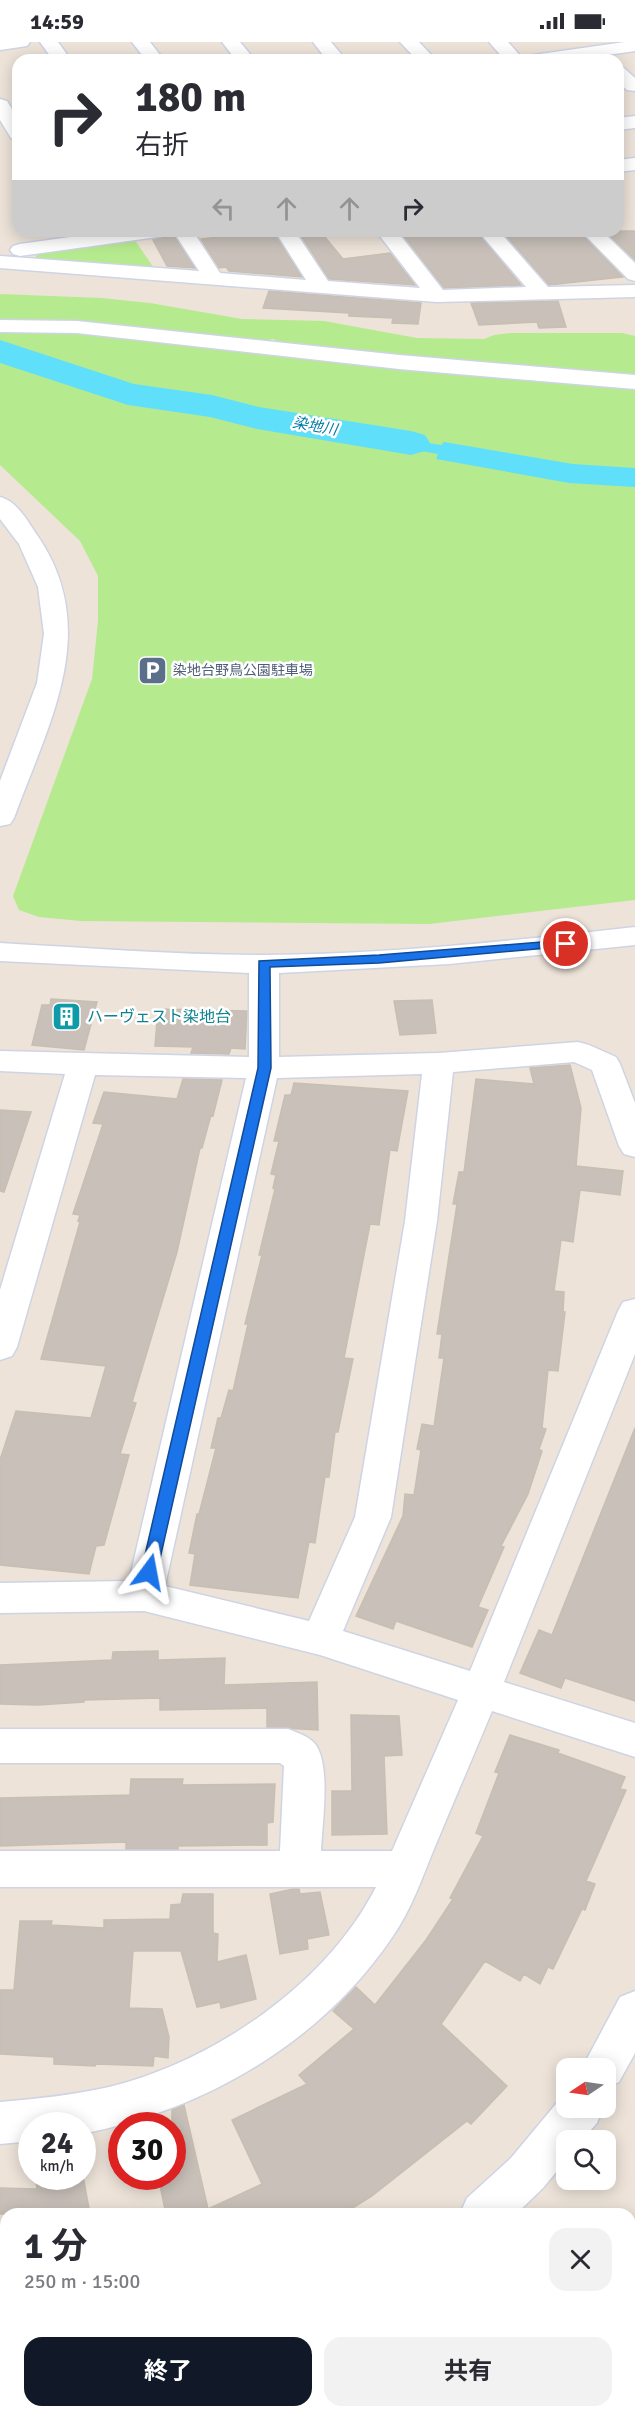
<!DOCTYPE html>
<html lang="ja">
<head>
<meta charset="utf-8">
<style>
	:root { --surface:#fff; --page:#f2f2f3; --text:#2b2b33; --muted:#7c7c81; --accent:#111827 }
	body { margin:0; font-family:Signika,"Noto Sans JP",sans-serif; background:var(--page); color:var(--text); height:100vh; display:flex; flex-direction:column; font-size:22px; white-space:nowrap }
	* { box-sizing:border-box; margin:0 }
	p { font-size:20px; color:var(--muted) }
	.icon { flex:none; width:33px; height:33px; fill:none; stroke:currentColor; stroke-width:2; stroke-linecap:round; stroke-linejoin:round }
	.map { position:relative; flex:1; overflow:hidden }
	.sheet { position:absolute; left:0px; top:2166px; width:636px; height:210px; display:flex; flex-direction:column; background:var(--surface); border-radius:18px 18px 0 0; box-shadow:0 3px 15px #0003 }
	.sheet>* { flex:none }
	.guide { position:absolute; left:12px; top:12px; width:612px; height:183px; border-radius:18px; box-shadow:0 3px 15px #0003; background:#fff; color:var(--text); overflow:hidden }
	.needle { width:39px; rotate:257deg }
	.tools { position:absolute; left:556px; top:2016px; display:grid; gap:12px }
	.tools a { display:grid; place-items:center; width:60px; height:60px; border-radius:12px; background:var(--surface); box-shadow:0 3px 15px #0003; font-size:30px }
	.speed { position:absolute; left:18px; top:2070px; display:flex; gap:12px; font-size:30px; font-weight:700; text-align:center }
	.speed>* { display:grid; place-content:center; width:78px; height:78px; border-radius:50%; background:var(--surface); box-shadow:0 3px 15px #0003; line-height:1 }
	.speed small { font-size:15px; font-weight:400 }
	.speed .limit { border:9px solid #d22; background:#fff; color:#111 }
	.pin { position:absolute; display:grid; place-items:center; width:51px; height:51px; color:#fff; margin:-26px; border:3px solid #fff; border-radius:50%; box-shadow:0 2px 6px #0007 }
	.me { position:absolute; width:66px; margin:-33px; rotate:13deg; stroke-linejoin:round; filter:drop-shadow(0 0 4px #0008) }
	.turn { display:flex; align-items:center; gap:21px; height:126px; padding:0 24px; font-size:27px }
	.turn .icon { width:78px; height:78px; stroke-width:2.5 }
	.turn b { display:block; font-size:42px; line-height:51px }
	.lanes { display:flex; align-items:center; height:57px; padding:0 24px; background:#0003; justify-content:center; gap:30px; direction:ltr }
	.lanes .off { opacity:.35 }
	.round { display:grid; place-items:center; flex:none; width:63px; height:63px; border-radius:18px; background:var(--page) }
	.head { display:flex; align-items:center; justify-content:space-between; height:102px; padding:0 24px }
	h1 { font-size:36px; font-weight:700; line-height:45px }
	.button { display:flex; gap:12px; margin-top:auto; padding:12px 24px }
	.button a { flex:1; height:69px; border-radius:18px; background:var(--accent); color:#fff; font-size:24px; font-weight:700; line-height:69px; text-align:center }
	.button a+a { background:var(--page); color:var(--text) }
	.status { display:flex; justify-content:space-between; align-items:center; height:42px; padding:0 30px; background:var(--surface); direction:ltr }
	.status svg { height:16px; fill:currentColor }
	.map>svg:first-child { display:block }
</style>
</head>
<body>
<div class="status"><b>14:59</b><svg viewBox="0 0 49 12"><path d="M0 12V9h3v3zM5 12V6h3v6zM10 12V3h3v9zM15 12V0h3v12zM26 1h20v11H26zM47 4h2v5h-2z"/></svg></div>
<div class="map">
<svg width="635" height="2376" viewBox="0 0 635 2376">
	<rect width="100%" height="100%" fill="#ede3d9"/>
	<!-- green -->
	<path fill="#b6ea8f" d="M134 197 156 229 36 218V214L39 210Z
		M0 252 101 256 150 261 242 277 324 279 417 296 484 297 494 293 511 291H622L635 294V334L288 304 273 297 264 299 85 281 0 279Z
		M0 288 79 290 635 346V858L429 882 81 879 39 875 19 868 13 854 92 637 98 579V534L80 499 0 423Z"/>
	<!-- water -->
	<path fill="#60dffb" d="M339 386 441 403 444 400 573 422 635 426V445L569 441 436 417 438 412 334 394Z"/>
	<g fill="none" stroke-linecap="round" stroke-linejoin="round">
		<!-- river -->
		<path fill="#60dffb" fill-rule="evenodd" d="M0 298 134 342 212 353 259 365 411 389 425 393 430 401 425 409 411 413 257 387 210 375 128 363 0 321Z"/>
	</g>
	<!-- building -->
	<path fill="#c8c0b9" stroke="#c8bfb2" stroke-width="1.5" d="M169 189H171L195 226 167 224 153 198 165 195Z
		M273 189 302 235 229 229 226 225 219 226 201 197Z
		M298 189H320L343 217 390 211 415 243 329 237Z
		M400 189H476L521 243 444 246Z
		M502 189H579L623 235 549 243Z
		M605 189H635V218Z
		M269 249 421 261 418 282 392 281 393 276 349 274V271L263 266Z
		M558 259 566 285 539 286 537 280 479 283 471 261Z
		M51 957 97 960 84 1008 32 1003 42 963H50Z
		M432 958 436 991 400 993 394 959Z
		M158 967 247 969 245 1007 231 1006 229 1012 191 1011 193 1005 155 1004Z
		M570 1023 581 1066 576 1124 623 1129 620 1153 580 1148 573 1200 561 1198 554 1249 564 1250 563 1270H565L558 1329 548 1328 542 1386 546 1387 539 1407 542 1409 528 1452 501 1504 504 1505 478 1565 488 1568 472 1605 396 1579 393 1587 356 1574 403 1474 405 1452 414 1453 421 1408 417 1407 422 1382 434 1384 444 1316H439L442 1292H437L457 1162H453L459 1130H464L476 1037 534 1042 530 1026Z
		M183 1037 222 1038 213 1074 211 1073 202 1106H200L177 1210 132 1360 136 1361 120 1412 129 1413 104 1503 96 1504 89 1532 0 1523V1418L16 1369 91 1376 106 1324 41 1317 80 1180 78 1179 80 1173 73 1172 103 1082 93 1081 104 1050 177 1057Z
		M294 1041 408 1049 397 1109 390 1108 379 1183 370 1182 344 1316 353 1317 338 1390H335L329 1435H325L315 1501 309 1500 298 1556 190 1543 195 1512 189 1511 197 1472H199L216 1406H211L218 1376H221L229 1348 233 1349 248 1282H245L262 1213H259L275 1147 273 1146 276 1133 271 1132 279 1099H274L285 1053H291Z
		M0 1068 31 1070 4 1150 0 1149Z
		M635 1386V1659L565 1636 561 1646 520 1631 539 1588 552 1593Z
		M158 1609V1618L225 1616 224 1643 317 1640 318 1688 267 1685V1666L160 1668V1656L84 1658V1660L38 1663 0 1662V1623L112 1618 113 1610Z
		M351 1673 399 1674 402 1713 384 1714 387 1792 332 1793V1749H352Z
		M510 1693 559 1708 558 1711 625 1735 620 1747 626 1748 586 1839 595 1842 585 1868 582 1867 553 1927 548 1925 540 1942 524 1932 520 1939 485 1919 441 1982 507 2044 471 2082 467 2079 372 2154 343 2172H166L158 2134H172V2068L184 2063 208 2167 262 2142 232 2078 307 2042 299 2033 354 1987 333 1969 356 1945 375 1963 426 1898 453 1857 450 1856 483 1794 476 1791 499 1731 495 1730Z
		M131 1737H183L182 1743 275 1742 273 1780 267 1781V1803L178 1804V1807H126V1800L0 1804V1756L130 1753Z
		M293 1847H299L300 1852 320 1850 329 1893 307 1897 308 1907 280 1912 270 1852Z
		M183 1852H213V1891L218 1892 217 1920 246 1913 256 1957 221 1966 220 1960 197 1965 181 1909H133L129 1966 162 1967 169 1995 168 2016 154 2014 153 2024 96 2022 95 2024 54 2022V2015L0 2012V1948H14L20 1879H52L51 1883 104 1886V1878L170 1877 171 1863 181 1862Z
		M35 2134H83L90 2172H0V2146L37 2147Z"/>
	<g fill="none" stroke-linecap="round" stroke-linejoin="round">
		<defs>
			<path id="minor" d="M0 0H30L27 4 0 8Z
				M40 0H58L71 18H53Z
				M132 0H150L164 18H146Z
				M222 0H240L255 18H236Z
				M313 0H331L346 18H327Z
				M400 0H419L436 18H417Z
				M489 0H508L524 18 527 14 533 13 625 0H635V9L572 18H505Z
				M618 25 624 26 635 36V49L627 48 618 40Z
				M0 57 7 59 18 77V98L11 96 0 78Z
				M635 74V86L618 88V76Z
				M635 116V128L618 130V118Z
				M113 189H167L164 193 157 195 20 214 13 212 10 208 13 204 20 202Z
				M173 189H193L220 231 306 238 275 189H295L328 239 420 246 376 189H397L443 248 526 245 478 189H499L548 245 635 243V255L437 260 0 226V214L199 229Z
				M581 189H602L635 221V239L628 237Z
				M0 278 77 279 399 313 635 333V347L399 327 77 291 0 290Z
				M0 455C17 459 28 480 37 493 103 588 48 682 14 776L10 782 0 784V739L37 641 44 592 38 545 19 502 0 477Z
				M635 885V903L449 922 279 931V1015L439 1011 578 1000 589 1003 616 1015 620 1022 635 1061V1115L624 1112 619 1104 592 1028 574 1020 453 1030 437 1179 391 1475 343 1589 470 1629 618 1269 623 1260 635 1257V1312L504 1640 635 1681V1715L492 1669C473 1715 453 1761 434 1807 422 1836 411 1868 393 1894 322 2000 206 2067 82 2092V2084H32V2099L0 2102V2060C37 2057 73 2053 109 2045 213 2020 327 1942 376 1845H0V1809H280L284 1724 280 1721H0V1687H288C298 1691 309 1694 316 1703 331 1726 322 1782 321 1809H392L458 1658 320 1613 144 1569 0 1571V1541L129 1539 246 1036 95 1033 17 1305 12 1314 0 1318V1248L65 1032 0 1029V1009L249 1015V931L0 919V901C88 906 176 913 263 913 388 912 512 899 635 885ZM422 1032 405 1179 355 1475 309 1579 165 1544 277 1036Z
				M635 1949V2011L619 2040 606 2046V2026H582L620 1955Z
				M565 2051 567 2066H603L597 2081 582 2098H567V2117L543 2146 516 2172H460L467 2156 511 2116Z
				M6 2343V2370H29L26 2376H0V2344Z
				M285 2370H333L335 2376H287Z"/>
		</defs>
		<!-- minor casing -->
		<use href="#minor" stroke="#ced4e4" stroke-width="3"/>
		<!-- minor -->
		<use href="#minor" fill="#fff" fill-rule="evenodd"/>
	</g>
	<!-- route -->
	<path fill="#1a73e8" stroke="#114b97" stroke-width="1.5" d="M566 898 572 902 570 904 379 921 270 925 271 1026 157 1530 154 1535 149 1536 143 1535 141 1530 258 1026 259 919 379 913Z"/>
	<!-- icons -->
	<defs>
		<symbol id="parking-square" viewBox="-11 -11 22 22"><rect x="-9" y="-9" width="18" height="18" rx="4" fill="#5c6f8a" stroke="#fff"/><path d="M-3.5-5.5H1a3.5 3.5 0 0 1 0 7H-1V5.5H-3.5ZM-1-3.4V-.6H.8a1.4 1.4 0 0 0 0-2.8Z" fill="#fff"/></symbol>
		<symbol id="building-square" viewBox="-11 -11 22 22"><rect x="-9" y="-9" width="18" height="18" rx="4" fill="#0f9aa8" stroke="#fff"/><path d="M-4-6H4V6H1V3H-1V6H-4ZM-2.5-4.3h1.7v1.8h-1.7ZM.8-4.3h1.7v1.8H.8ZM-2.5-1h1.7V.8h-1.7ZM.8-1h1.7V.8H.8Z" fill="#fff"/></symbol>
	</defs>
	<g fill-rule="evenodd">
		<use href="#parking-square" x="136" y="612" width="33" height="33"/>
		<use href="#building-square" x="50" y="958" width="33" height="33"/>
	</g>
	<g text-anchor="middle" stroke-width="5" stroke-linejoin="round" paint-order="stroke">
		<!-- far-service labels -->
		<g font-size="14" fill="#4e5e75" stroke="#fff" text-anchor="start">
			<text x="173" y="633">染地台野鳥公園駐車場</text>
		</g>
		<!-- far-water labels -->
		<g font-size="15" font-style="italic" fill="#007ba6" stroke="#fff">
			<text transform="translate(315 384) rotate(10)" y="5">染地川</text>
		</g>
		<!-- culture labels -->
		<g font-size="16" fill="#0d838f" stroke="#fff" text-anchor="start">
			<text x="87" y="980">ハーヴェスト染地台</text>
		</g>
	</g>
</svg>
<div class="tools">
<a><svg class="needle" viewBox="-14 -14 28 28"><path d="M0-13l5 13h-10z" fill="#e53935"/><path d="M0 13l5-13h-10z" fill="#7c7c81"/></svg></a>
<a><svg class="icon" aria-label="search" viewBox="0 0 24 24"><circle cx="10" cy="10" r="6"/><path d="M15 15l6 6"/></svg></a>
</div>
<div class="speed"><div>24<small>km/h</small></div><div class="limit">30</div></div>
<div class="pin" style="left:566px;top:902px;background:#d93025"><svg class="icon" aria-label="arrive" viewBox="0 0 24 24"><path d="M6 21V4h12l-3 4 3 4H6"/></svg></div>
<svg class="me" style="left:149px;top:1530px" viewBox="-20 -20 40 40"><path d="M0-17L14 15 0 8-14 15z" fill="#1a73e8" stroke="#fff" stroke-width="4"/></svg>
<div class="guide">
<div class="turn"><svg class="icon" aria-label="right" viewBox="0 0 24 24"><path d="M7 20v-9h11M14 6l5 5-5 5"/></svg><div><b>180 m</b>右折</div></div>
<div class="lanes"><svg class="icon off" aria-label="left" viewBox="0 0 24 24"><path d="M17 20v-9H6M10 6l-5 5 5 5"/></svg><svg class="icon off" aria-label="ahead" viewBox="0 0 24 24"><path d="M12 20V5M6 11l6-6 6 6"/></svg><svg class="icon off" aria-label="ahead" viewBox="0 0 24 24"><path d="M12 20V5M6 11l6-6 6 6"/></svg><svg class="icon" aria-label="right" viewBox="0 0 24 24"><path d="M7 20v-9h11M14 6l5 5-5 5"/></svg></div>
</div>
<section class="sheet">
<div class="head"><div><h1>1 分</h1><p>250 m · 15:00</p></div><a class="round"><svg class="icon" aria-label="close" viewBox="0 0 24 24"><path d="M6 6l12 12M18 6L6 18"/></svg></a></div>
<div class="button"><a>終了</a><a>共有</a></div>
</section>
</div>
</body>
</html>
